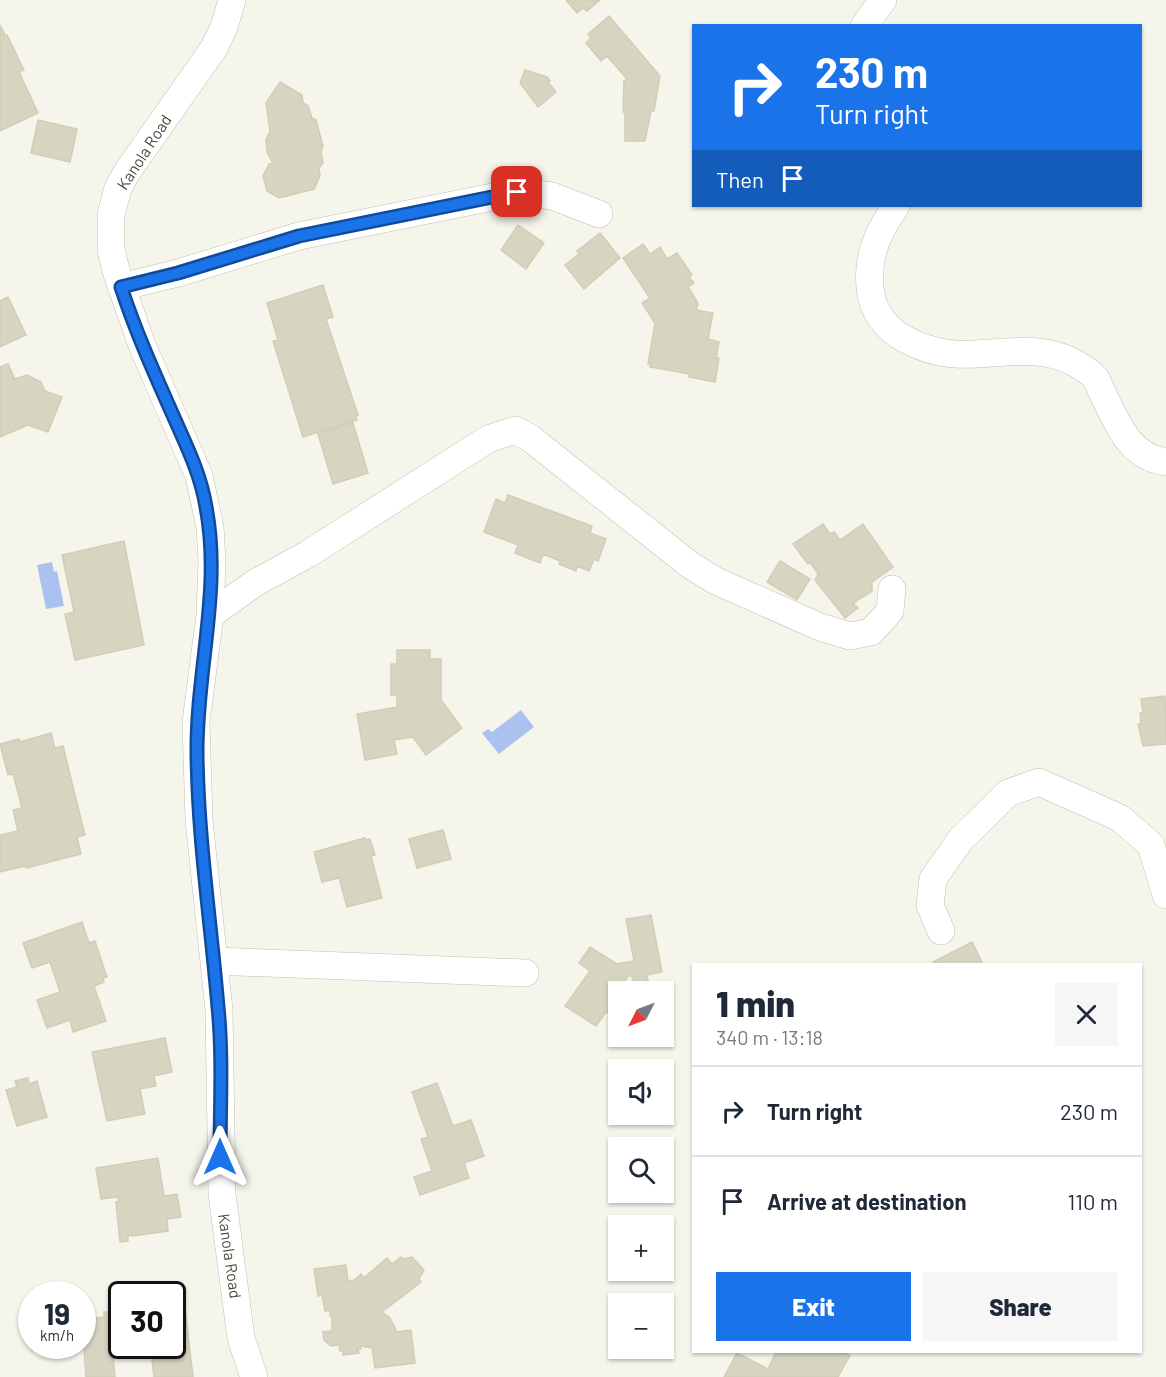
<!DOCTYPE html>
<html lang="en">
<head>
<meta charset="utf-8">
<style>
	:root { --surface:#fff; --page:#f6f6f7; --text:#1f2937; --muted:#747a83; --line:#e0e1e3; --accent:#1a73e8 }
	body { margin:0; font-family:Barlow,sans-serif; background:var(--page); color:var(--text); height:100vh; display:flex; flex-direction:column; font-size:22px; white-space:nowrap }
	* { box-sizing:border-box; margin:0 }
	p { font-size:20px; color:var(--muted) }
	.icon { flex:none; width:33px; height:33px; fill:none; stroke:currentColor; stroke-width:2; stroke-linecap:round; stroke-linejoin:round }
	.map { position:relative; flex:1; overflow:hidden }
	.details { position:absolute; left:692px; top:963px; width:450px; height:390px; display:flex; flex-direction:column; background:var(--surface); border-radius:0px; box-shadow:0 2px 4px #0004 }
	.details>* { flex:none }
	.top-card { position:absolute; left:692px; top:24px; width:450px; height:183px; border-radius:0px; box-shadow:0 2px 4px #0004; background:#1a73e8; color:#fff; overflow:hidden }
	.needle { width:39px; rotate:228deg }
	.buttons { position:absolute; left:608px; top:981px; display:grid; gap:12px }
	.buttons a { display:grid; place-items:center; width:66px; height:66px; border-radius:0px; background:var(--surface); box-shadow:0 2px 4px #0004; font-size:30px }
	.speed { position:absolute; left:18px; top:1281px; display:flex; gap:12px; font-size:30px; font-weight:700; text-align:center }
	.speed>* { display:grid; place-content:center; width:78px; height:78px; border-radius:50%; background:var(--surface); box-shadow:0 2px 4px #0004; line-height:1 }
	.speed small { font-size:15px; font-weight:400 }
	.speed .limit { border:3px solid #111; border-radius:9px; background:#fff; color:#111 }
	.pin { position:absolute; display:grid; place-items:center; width:51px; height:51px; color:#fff; margin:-26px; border-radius:12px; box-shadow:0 3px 9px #0006 }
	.me { position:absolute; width:66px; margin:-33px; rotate:0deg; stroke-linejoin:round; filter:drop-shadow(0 0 4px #0008) }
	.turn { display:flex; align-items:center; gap:21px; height:126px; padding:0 24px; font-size:27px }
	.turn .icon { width:78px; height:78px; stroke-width:2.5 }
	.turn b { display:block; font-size:42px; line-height:51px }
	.then { display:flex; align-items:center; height:57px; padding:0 24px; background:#0003; gap:12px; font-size:22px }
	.round { display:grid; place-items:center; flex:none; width:63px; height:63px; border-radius:0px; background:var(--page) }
	.headline { display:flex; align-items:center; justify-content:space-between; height:102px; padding:0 24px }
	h1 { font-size:36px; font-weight:800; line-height:45px }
	.button { display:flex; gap:12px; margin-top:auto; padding:12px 24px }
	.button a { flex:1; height:69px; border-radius:0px; background:var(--accent); color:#fff; font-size:24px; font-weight:800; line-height:69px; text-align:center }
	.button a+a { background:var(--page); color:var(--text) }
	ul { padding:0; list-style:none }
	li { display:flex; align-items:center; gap:18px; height:90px; padding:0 24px; border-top:2px solid var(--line) }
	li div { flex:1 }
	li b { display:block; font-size:22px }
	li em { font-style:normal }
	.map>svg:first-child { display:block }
</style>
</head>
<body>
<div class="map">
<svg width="1166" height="1377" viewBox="0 0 1166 1377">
	<rect width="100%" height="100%" fill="#f5f5ec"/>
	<!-- water -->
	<path fill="#abc2f0" d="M52 562 54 572 57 571 64 606 46 609 37 565Z
		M521 710 534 727 499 754 482 733 488 729 492 732Z"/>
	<!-- building -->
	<path fill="#d7d4c1" stroke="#d2ceb5" stroke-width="1.5" d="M566 0H600L587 11 583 8 577 13Z
		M609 16 660 76 654 111H651L645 141H625V112H623L624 81 627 79 607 56 601 61 586 43 591 38 588 34Z
		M0 25 5 35H7L24 70 19 72 38 113 0 131Z
		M525 70 547 77 550 81 548 82 556 92 538 107 520 83Z
		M280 82 302 95 303 103 308 106 312 118 316 120 323 146 321 151 323 163 319 168 320 176 314 189 279 198 267 191 263 176 269 164 273 163 267 152 266 140 270 131 266 103Z
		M38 120 77 129 70 162 31 153Z
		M518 225 544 243 526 269 501 250Z
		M600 233 620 258 584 289 565 265 579 254 577 251Z
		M643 244 650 254 660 247 667 259 677 253 692 275 689 277 694 283 688 287 698 303 696 310 713 313 708 339 719 342 716 358H719L715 382 689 377 690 374 650 367 651 364H648L655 323 642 303 650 298 623 258Z
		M323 285 333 317 326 319 358 415 356 416 357 420 303 437 273 341 278 340 267 303Z
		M8 297 26 335 0 347V301Z
		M8 364 15 379 27 375 41 382 45 391 62 397 48 432 28 425 0 437V367Z
		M353 423 368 473 333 484 318 434Z
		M508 495 592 526 590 533 606 539 598 561 594 559 589 571 577 566 576 571 559 564 560 561 543 554 540 563 515 553 518 545 484 532 496 499 505 503Z
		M823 524 830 534 834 532 840 540 863 524 893 567 872 582V591L853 603 858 608 845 618 815 580 818 574 810 562 808 564 793 544Z
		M124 541 144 645 75 660 65 614 74 612 62 555Z
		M780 561 810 579 797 600 767 582Z
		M397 650H430V659H441V700L462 728 426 755 413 737 394 740 397 754 365 760 357 714 397 707V695H391V664H397Z
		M1165 696 1166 744 1143 746 1138 724H1141L1140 713H1143L1141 699Z
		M51 733 55 748 63 746 85 835 77 837 81 854 26 868 25 866 0 872V835L18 831 13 810 22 808 13 774 8 775 0 744 19 739 20 742Z
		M443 830 451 859 417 868 409 839Z
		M365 838 366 840 370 839 375 855 371 856 382 898 347 907 339 878 322 882 314 852Z
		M651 915 662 972 647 975 648 981 633 984 632 976H628L622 987 629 992H618V1020L606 1012 596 1026 565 1006 590 971 579 963 590 947 617 964 634 961 626 919Z
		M82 922 89 943 95 941 107 977 103 978 104 982 94 986 106 1021 73 1032 70 1020 47 1028 37 1000 60 992 50 962 32 968 23 943Z
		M972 942 983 964H934L933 962Z
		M165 1038 172 1072 154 1076 156 1086 140 1089 145 1114 107 1121 92 1052Z
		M28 1078 29 1084 37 1081 47 1117 17 1126 6 1090 17 1087 15 1081Z
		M437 1083 453 1126 471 1120 484 1156 464 1163 469 1178 420 1195 414 1177 432 1171 421 1139 428 1137 412 1092Z
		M158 1158 164 1196 177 1194 181 1217 167 1219 168 1231 132 1236 128 1235V1241L120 1242 116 1202 119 1201 118 1197 101 1199 96 1168Z
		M401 1257 403 1259 412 1257 424 1270 419 1279 421 1282 382 1312 390 1318 397 1332 411 1330 415 1363 375 1368 372 1348 361 1346V1349H358L359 1353 343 1355V1351H340L339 1345 331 1346 324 1340 323 1332 332 1331V1316H330V1310L325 1311 322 1295 318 1296 314 1269 346 1265 348 1281 354 1280 361 1274 364 1278 387 1258 392 1264Z
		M184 1299 193 1377H154L151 1352 137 1353V1346H172V1301Z
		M104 1312H109L115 1377H86L82 1320 104 1317Z
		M776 1352H843L850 1355 838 1377H724L737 1353 768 1369Z"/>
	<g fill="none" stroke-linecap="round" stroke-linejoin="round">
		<defs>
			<path id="minor" d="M232 0 224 27 214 48 127 172 118 188 111 215V250L117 274 142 345 199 476 210 527 212 561 210 615 196 722 199 820 219 1010 222 1194 241 1338 254 1377
				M864 26 883 0
				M896 206C877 233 865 260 871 294 873 310 885 326 898 335 911 343 925 349 940 352 984 361 1032 339 1075 363 1082 367 1091 372 1096 379 1099 384 1101 391 1104 396 1118 425 1130 457 1166 462
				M121 287 178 273 299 236 517 192 552 196 599 214
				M210 615 255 583 308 554 488 439 515 430 530 438 690 565 716 581 820 627 850 636 871 632 890 611 892 589
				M941 931 930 905 933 879 961 839 1008 793 1039 782 1120 818 1151 845 1166 895
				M214 961 525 973"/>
		</defs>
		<!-- minor casing -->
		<use href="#minor" stroke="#c1c0ae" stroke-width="28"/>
		<!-- minor -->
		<use href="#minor" stroke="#fff" stroke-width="27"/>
	</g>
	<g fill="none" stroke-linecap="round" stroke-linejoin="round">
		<defs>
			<path id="route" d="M220 1157C220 1107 223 1057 218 1007 211 923 198 839 197 754 196 671 222 590 206 507 201 476 188 449 176 422 156 377 136 333 121 287L178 273 299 236 517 192"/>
		</defs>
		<!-- route casing -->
		<use href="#route" stroke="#114b97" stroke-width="15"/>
		<!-- route -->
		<use href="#route" stroke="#1a73e8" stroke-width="10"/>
	</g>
	<g text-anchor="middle" stroke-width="5" stroke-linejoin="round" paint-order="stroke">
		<!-- street labels -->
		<g font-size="16" fill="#4a4839" stroke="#fff">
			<text transform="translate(144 152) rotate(-57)" y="6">Kanola Road</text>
			<text transform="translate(230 1256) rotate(82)" y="6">Kanola Road</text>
		</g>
	</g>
</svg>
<div class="buttons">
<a><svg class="needle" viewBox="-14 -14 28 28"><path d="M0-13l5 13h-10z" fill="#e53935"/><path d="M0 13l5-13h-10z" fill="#747a83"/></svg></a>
<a><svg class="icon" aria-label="sound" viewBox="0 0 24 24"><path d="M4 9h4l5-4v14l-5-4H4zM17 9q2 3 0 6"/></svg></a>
<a><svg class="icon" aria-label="search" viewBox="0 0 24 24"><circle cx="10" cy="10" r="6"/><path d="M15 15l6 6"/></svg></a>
<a>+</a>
<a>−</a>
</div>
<div class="speed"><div>19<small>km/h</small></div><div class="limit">30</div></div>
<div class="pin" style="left:517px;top:192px;background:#d93025"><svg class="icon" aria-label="arrive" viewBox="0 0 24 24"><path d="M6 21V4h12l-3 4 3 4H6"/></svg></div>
<svg class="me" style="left:220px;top:1157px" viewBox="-20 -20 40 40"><path d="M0-17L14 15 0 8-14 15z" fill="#1a73e8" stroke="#fff" stroke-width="4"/></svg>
<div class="top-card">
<div class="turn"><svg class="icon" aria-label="right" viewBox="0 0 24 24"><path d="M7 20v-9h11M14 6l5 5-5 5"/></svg><div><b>230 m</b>Turn right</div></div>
<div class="then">Then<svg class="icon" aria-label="arrive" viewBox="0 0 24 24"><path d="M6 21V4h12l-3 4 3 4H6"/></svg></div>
</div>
<section class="details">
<div class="headline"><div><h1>1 min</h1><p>340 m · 13:18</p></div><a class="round"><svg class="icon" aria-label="close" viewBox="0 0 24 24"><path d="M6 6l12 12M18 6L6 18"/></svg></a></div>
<ul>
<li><svg class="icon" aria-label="right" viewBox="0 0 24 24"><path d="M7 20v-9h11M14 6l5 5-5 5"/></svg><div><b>Turn right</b></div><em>230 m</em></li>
<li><svg class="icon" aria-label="arrive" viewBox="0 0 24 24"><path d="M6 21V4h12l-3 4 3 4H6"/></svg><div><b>Arrive at destination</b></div><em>110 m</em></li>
</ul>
<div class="button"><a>Exit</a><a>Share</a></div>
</section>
</div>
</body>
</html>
